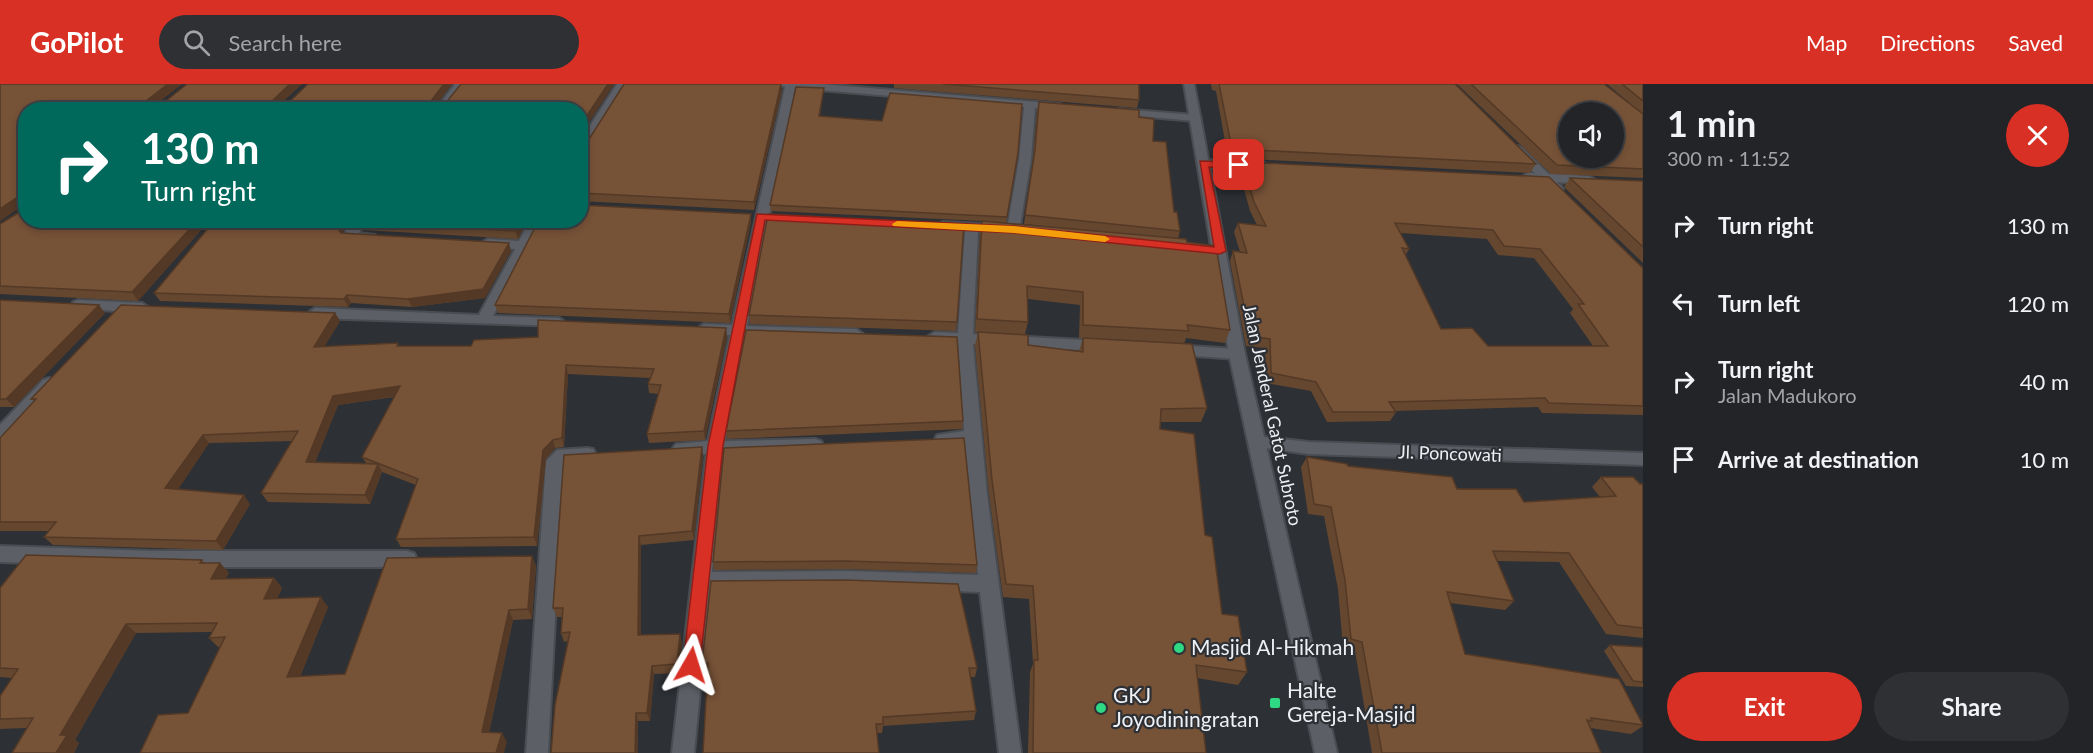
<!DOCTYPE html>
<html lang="en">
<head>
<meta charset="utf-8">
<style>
	:root { --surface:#222428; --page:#2e3034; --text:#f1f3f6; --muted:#a2a4a8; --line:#3f4145; --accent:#d93025 }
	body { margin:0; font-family:Lato,sans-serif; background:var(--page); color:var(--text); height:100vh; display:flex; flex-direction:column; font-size:22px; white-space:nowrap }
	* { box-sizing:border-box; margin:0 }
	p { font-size:20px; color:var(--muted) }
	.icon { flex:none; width:33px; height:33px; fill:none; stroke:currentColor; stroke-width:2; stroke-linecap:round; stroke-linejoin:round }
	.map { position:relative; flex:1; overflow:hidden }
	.details { display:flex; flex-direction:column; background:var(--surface); width:450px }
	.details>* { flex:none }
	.banner { position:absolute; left:18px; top:18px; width:570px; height:126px; border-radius:24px; box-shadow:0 3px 9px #0003,0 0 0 2px var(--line); background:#00695c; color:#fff; overflow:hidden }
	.controls { position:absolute; left:1558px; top:18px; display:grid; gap:12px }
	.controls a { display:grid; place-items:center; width:66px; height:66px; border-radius:50%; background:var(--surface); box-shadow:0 3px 9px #0003,0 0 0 2px var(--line); font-size:30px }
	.pin { position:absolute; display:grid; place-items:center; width:51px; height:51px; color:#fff; margin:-26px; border-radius:12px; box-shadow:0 3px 9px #0006 }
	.me { position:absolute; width:66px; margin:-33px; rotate:6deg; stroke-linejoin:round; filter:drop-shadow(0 0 4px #0008) }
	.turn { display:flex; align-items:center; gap:21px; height:126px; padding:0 24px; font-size:27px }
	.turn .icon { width:78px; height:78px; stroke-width:2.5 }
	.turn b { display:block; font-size:42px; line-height:51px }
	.round { display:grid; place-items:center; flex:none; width:63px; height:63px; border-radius:32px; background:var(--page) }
	.overview { display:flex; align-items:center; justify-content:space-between; height:102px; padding:0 24px }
	h1 { font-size:36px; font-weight:700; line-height:45px }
	.primary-button { display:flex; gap:12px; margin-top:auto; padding:12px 24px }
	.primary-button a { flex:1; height:69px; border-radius:36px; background:var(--accent); color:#fff; font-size:24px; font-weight:700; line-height:69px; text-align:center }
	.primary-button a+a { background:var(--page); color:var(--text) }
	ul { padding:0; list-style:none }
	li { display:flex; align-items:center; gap:18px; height:78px; padding:0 24px }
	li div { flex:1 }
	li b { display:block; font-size:22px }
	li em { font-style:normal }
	header { display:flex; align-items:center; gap:36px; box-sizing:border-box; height:84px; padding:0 30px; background:var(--accent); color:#fff }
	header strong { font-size:28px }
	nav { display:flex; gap:33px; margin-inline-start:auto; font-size:21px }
	.search { width:420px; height:54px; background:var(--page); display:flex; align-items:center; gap:15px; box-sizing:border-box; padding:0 21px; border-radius:33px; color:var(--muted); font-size:22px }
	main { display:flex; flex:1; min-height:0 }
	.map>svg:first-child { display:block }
</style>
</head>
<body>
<header>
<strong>GoPilot</strong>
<div class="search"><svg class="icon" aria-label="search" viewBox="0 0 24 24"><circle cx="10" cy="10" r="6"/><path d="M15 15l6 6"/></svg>Search here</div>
<nav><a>Map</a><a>Directions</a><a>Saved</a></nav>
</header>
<main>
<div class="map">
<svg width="1643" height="669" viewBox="0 0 1643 669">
	<rect width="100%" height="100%" fill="#2d3035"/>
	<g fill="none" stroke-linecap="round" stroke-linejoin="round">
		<defs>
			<path id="minor" d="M455 0H466L446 26H435Z
				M617 0H627L586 67 580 70V57Z
				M778 0H821L1060 20 1065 23 1060 26 1035 24 1031 75 1019 148 1014 149 1008 145 1001 149 978 148 973 250 1101 257 1109 262 1101 267 973 260 987 410 1021 669H999L980 508 846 503 710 504 694 669H672L706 370 676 368 673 364 676 360 708 357 730 251 704 250 697 245 704 240 732 241 785 3ZM795 4 1024 23 1019 75 1007 145 1001 141 943 138 936 142 943 146 965 147 958 249 935 248 927 253 935 258 958 259 964 347 937 351 935 355 937 359 965 360 978 491 846 487 712 488 723 369 815 367 821 365 823 361 821 357 815 355 725 357 745 251 856 255 863 250 856 245 747 242Z
				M1119 25 1195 31 1201 34 1195 37 1115 30 1113 28Z
				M1518 62 1522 64 1561 102 1563 105 1561 108H1553L1514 68V64Z
				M353 136H366L359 149 375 151 377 154 375 157 345 155 343 152Z
				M530 136H543L493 232 559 234 566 239 564 242 315 234 308 229 315 224 479 231 515 165 488 163 481 159 488 155 519 157Z
				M78 216 142 219 149 224 142 229 73 224 71 221 73 218Z
				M1172 261 1237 265 1245 270 1237 275 1167 270 1164 266 1167 262Z
				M49 294 55 296 57 300 55 304 6 356 0 358V341L43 296Z
				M1257 352 1309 358 1643 369V381L1309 370 1251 362 1249 358 1251 354Z
				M587 364 593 365 596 370 593 375 567 377 563 380 548 669H526L546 377 557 366Z
				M0 462 154 467H407L414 469 417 475 414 481 407 483H154L0 478Z"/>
			<path id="tertiary" d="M1204 76 1263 78 1269 82 1263 86 1200 83V77Z
				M1528 89 1589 92 1595 96 1589 100 1524 96 1522 93Z"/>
			<path id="secondary" d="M1184 0H1194L1245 270 1337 669H1315L1229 270Z"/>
		</defs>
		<!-- minor casing -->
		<use href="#minor" stroke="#494c51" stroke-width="4"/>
		<!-- tertiary casing -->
		<use href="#tertiary" stroke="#494c51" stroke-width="4"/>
		<!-- secondary casing -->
		<use href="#secondary" stroke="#494c51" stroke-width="4"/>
		<!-- minor -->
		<use href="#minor" fill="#5c6066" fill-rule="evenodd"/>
		<!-- tertiary -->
		<use href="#tertiary" fill="#5c6066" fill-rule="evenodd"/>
		<!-- secondary -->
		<use href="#secondary" fill="#5c6066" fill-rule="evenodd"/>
	</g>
	<!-- wall -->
	<path fill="#65472f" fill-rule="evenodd" d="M0 0H182L156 20H162L187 0H302L280 20H287L452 0 437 20H445L461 0H614L580 52 26 136H210L138 217 0 210V140L21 127V122L0 137Z
		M894 0H1139V16L1137 24 894 4Z
		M1211 0H1455L1536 80 1530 89 1228 74 1216 7 1212 6Z
		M1457 0H1604L1638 26 1607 0H1643V94L1551 90Z
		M824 4 820 32 1018 69 1006 139 1064 144 1024 140 1033 75 1037 26 1039 18 1139 33 1153 57 1180 147 1178 155 1230 246 1225 259 1186 254 1184 260 1207 324 1201 338H1160V345L1205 451 1222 530 1247 588 1238 601 1197 594 1206 669H1028L1030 588 1033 580 1029 515 1003 513 989 410 975 261 978 248H975L980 149 982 137 771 127 770 121ZM1028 215 1080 221 1079 254H1083L1079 267 1028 261 1025 250 1028 238Z
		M782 7 754 126 580 117V64Z
		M1242 78 1643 184V331L1542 329 1538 323 1395 327 1396 328 1390 337 1327 338 1311 307 1266 299 1265 264 1246 262 1230 177 1233 167 1240 168 1234 148 1238 139 1257 141 1250 127 1239 87ZM1400 149 1487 155 1498 171 1534 174 1573 225 1570 229 1593 262H1488L1441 245 1405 172 1409 165Z
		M1570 94 1643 97V179L1564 103Z
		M350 136 342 149 511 167 485 214 412 223 351 219 348 223 160 217 154 209Z
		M527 136 518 155 363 146 359 138Z
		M751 138 730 239 498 229 495 221Z
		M0 216 105 229 14 323H0Z
		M335 229 340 237 324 263 398 259 399 262H471L726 244 727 253 705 356 649 359 647 350 659 310 649 309 648 300 650 294 568 290 564 363 555 364 546 375 537 462 401 463 396 455 416 401 382 388 370 420 268 418 261 409 293 357 209 359 178 405 250 420 223 466 53 461 44 453 49 447H0V354L34 317 31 315ZM394 313 362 373 366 379 315 378 338 321Z
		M749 231 957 238 956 247 750 240Z
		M963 337 962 345 727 355 726 347Z
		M702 363 703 372 694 456 641 461V551L682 559 679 589 654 590 650 637H638L568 557 564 558 561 549 562 533H557L553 524Z
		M724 364 977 481 976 489 846 485 714 486 713 478Z
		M1307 373 1524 418 1600 413 1592 403 1601 393 1643 400V554L1606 550 1559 478 1497 477 1514 517 1505 526 1450 519 1465 570 1643 642 1631 650 1590 644 1601 669H1372L1355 567 1343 564 1338 505 1324 432 1308 430 1301 383Z
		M532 472 536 482 532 535 513 536 489 649 507 658 188 629 220 563H218L209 554 212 548 136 549 75 656 79 659 74 669H12L27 644 0 645V612L12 594 0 593V504L202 476 205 479H220L229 489 225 495 274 494 282 504 277 515 328 523 300 593 345 590Z
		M1610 561 1643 563V603L1626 602 1604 567Z
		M702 579 977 584 975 593H970L976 627 974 636 883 642 882 649H877L707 588H704Z"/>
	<!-- shaded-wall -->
	<path fill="#533926" d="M168 0H182L151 24 146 20V17Z
		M290 0H302L275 24 272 20V17Z
		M444 0H452L433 25 431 17Z
		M608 0H614L580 52V42Z
		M781 0 782 7 754 126V118Z
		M19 112 25 120 0 137V125Z
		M751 130V138L730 239 729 230Z
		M198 136H210L138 217 132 208Z
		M341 136H350L341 151 337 143Z
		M521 136H527L518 155 515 147Z
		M509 159 511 167 485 214 412 223 408 215Z
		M347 211 351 219 348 223 344 215Z
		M99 221 105 229 14 323 6 315Z
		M335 229 340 237 319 272 314 263Z
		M726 244 727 253 705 356 704 347Z
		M566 281 568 290 564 363 562 354Z
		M400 302 404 311 338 321 312 387 306 378 333 312Z
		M203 351 209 359 173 413 165 404Z
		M553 356 555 364 546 375 537 462 534 453 543 366Z
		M702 363 703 372 694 456 692 447Z
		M378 380 382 388 370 420 365 411Z
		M244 411 250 420 223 466 216 457Z
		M639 452 641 461V560L638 551Z
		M532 472 536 482 532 535 528 525Z
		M220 479 229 489 220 505 211 495Z
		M274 494 282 504 272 525 264 515Z
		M321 513 328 523 296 603 287 593Z
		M509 526 513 536 487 657 482 648Z
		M126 540 136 549 75 656 79 659 74 669H56L60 651Z
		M680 550 682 559 679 589 677 580Z
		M652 582 654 590 650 637 647 629Z
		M636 629 638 637V669H635Z
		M502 649 507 658 504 669H496Z"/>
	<!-- building -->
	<path fill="#765237" stroke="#533926" stroke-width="1.5" fill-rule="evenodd" d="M0 0H168L146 17V20H162L187 0H290L272 17V20H287L308 0H444L431 17V20H445L461 0H608L580 42V26H26V136H198L132 208 0 202V140L21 127 22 113 19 112 0 125Z
		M624 0H781L754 118 580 109V64L586 60Z
		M943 0H1139V16Z
		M1219 0H1455L1536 80 1232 65Z
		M1471 0H1604L1643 30V85L1557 81ZM1569 28H1614V74H1569Z
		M1622 0H1643V17Z
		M796 3 824 4 819 32 882 37 890 9 1022 20 1018 69 1007 133 770 121Z
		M1039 18 1139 26V33L1154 35 1153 57 1166 58 1174 128H1177L1180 147 1025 131 1035 66Z
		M1242 78 1549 93 1643 184V322L1549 319 1545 314 1389 318 1396 328H1333L1316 298 1271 289 1270 255 1250 252 1233 167 1247 169 1238 139 1266 142 1254 118ZM1395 139 1493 146 1504 162 1540 165 1584 220H1578L1608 262H1488L1472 244 1441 245 1402 164 1409 165Z
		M1570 94 1643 97V163Z
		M580 121 751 130 729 230 495 221 539 136H580Z
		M768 130 964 140 957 238 749 231Z
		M215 136H341L337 143 341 149 509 159 483 205 408 215 347 211 344 215 154 209Z
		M360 136H521L515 147 359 138Z
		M982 137 1186 155 1187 158 1216 162 1230 246 1187 241 1189 247 1083 241V208L1027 202 1028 238 977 235Z
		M0 216 99 221 6 315H0Z
		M121 221 335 229 314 263 398 259 397 262H471L474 256 538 253V236L726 244 704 347 647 350 661 301 648 300 654 285 566 281 562 354 553 356 543 366 534 453 396 455 418 395 362 373 400 302 333 312 306 378 378 380 365 411 261 409 298 347 203 351 165 404 244 411 216 457 44 453 56 438H0V354L36 315H31Z
		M746 246 957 253 963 337 726 347Z
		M978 248 1028 251V261L1083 268V254L1192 260 1207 324 1161 325 1160 345 1194 350 1205 451 1212 453 1222 530 1238 532 1247 588 1196 581 1206 669H1033L1034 576H1038L1033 502 1006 500 992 396Z
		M964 354 977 481 846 477 713 478 724 364Z
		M702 363 692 447 639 452 638 551 680 550 677 580 652 582 647 629H636L635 669H551L555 621 570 548 561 549 563 524H553L564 371Z
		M1307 373 1347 380 1348 382 1452 393 1457 405H1516L1524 418 1616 412 1601 393H1633L1640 400H1643V544L1617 541 1569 469 1493 467 1514 517 1447 508 1465 570 1619 595 1643 641 1591 634 1592 637 1587 636 1601 669H1382L1362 558 1351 555 1345 496 1331 423 1314 420Z
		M26 471 202 476 200 479H220L211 495 274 494 264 515 321 513 287 593 345 590 387 474 532 472 528 525 509 526 482 648 502 649 496 669H140L158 631 188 629 225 553 209 554 217 539 126 540 60 651H67L56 669H12L33 634 0 635V612L18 585 0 584V504Z
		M846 496 958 500 977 584H969L976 627 883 633V640H876L879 669H703L708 579H702L711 497Z
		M1610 561 1643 563V598L1633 597Z"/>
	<!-- route -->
	<path fill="#d93025" stroke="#8d1f18" stroke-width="1.5" d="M1200 77 1239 78 1244 81 1239 84 1209 83 1226 167 1220 170 1014 149 765 136 723 362 700 581 697 587 691 589 685 587 683 581 708 362 757 130 1014 142 1214 163Z"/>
	<!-- slow -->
	<path fill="#f59e0b" d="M897 137 1014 142 1105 152 1110 155 1105 158 1014 149 893 142 892 140Z"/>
	<!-- markers -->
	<g fill="#2fd883" stroke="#2d3035" stroke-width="2">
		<circle cx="1179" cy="564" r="6"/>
		<rect x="1269" y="613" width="12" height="12" rx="3"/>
		<circle cx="1101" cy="624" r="6"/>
	</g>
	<g text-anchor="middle" stroke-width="4.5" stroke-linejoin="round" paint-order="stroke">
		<!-- street labels -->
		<g font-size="18" fill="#eef0f4" stroke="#2d3035">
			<text transform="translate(1272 331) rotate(78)" y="6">Jalan Jenderal Gatot Subroto</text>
			<text transform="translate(1450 370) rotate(2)" y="6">Jl. Poncowati</text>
		</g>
		<!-- near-poi labels -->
		<g font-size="21" fill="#eef0f4" stroke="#2d3035" text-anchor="start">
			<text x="1191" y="571">Masjid Al-Hikmah</text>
			<text x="1287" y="614">Halte<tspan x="1287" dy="24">Gereja-Masjid</tspan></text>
			<text x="1113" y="619">GKJ<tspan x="1113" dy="24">Joyodiningratan</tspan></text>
		</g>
	</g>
</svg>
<div class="controls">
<a><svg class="icon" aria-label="sound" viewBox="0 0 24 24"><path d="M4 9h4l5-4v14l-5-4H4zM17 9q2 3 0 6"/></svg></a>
</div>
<div class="pin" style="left:1239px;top:81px;background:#d93025"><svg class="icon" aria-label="arrive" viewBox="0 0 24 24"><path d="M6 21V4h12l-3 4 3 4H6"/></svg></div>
<svg class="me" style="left:691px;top:581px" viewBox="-20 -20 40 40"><path d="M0-17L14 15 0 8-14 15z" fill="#d93025" stroke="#fff" stroke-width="4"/></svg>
<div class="banner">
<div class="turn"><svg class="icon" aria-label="right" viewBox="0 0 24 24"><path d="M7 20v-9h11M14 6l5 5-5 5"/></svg><div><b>130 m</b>Turn right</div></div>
</div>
</div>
<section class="details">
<div class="overview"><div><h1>1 min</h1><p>300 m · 11:52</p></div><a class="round" style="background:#d93025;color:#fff"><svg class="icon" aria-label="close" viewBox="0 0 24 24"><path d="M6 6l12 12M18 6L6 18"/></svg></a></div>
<ul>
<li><svg class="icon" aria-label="right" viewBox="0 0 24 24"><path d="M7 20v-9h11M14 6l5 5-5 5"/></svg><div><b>Turn right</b></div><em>130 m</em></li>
<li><svg class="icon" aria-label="left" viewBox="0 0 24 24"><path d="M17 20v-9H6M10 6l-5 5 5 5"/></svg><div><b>Turn left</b></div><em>120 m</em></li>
<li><svg class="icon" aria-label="right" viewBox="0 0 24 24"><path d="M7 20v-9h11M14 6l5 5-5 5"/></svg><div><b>Turn right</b><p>Jalan Madukoro</p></div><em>40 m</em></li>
<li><svg class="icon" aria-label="arrive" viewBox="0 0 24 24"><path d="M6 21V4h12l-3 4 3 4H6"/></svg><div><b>Arrive at destination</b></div><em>10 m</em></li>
</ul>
<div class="primary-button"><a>Exit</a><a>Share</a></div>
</section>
</main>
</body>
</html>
